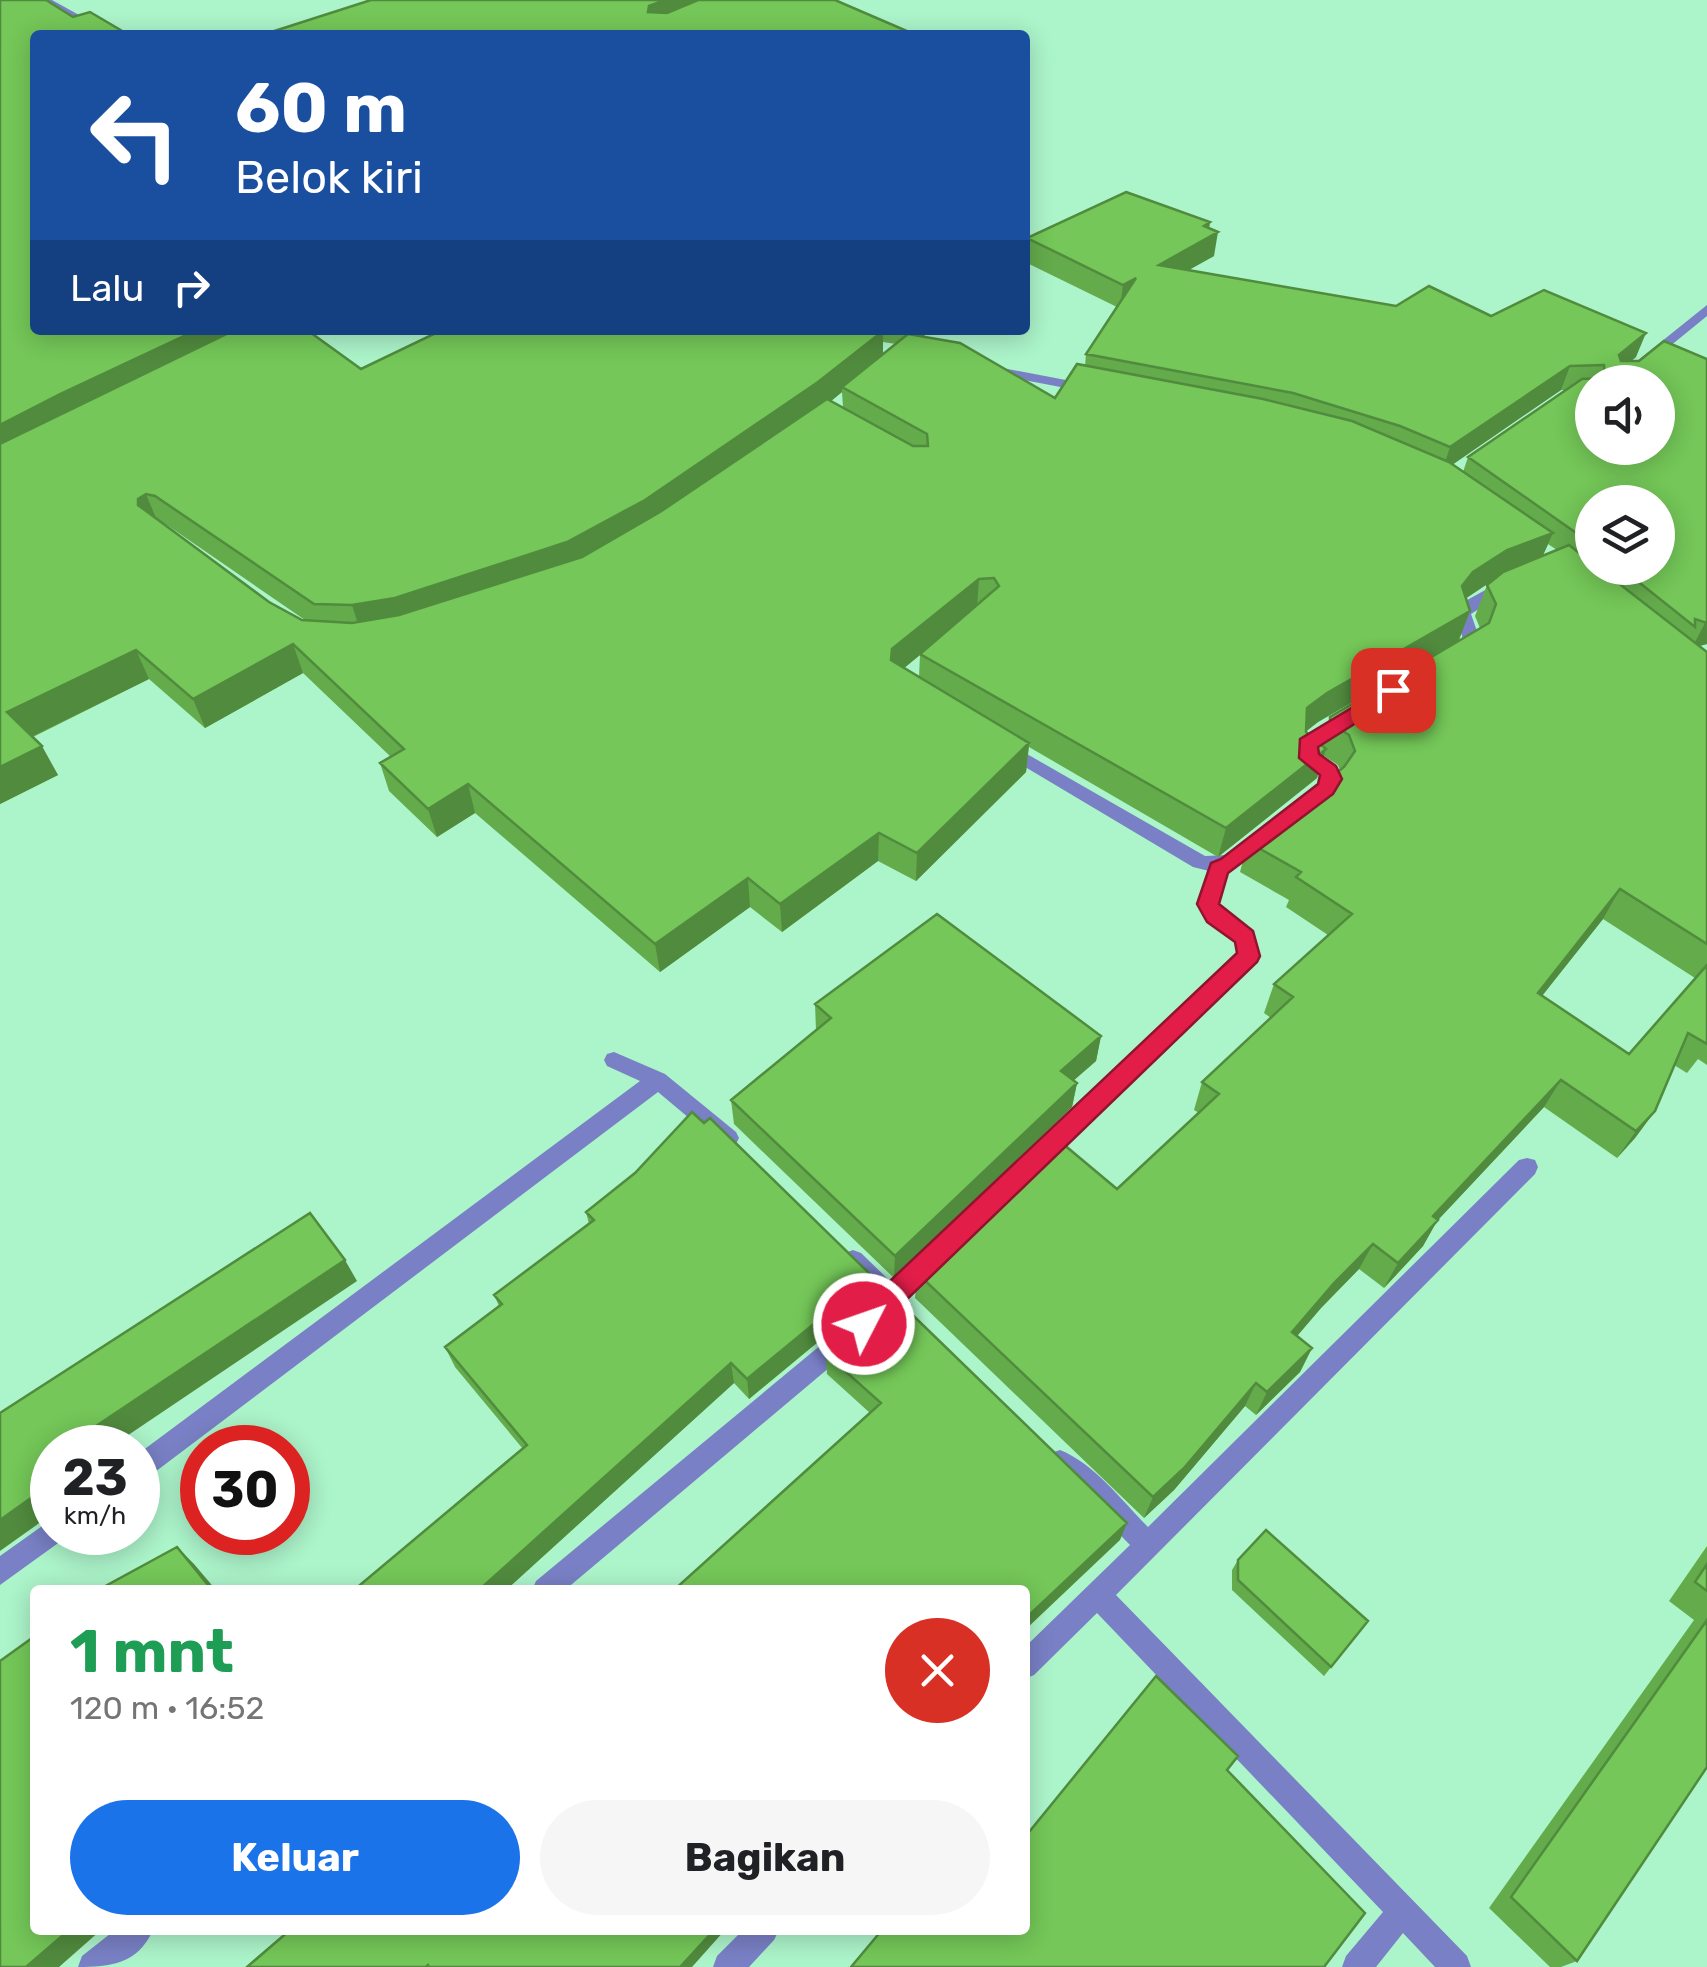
<!DOCTYPE html>
<html lang="id">
<head>
<meta charset="utf-8">
<style>
	:root { --surface:#fff; --page:#f6f6f6; --text:#202124; --muted:#757577; --accent:#1a73e8 }
	body { margin:0; font-family:Rubik,sans-serif; background:var(--page); color:var(--text); height:100vh; display:flex; flex-direction:column; font-size:38px; white-space:nowrap }
	* { box-sizing:border-box; margin:0 }
	p { font-size:32px; color:var(--muted) }
	.icon { flex:none; width:55px; height:55px; fill:none; stroke:currentColor; stroke-width:2; stroke-linecap:round; stroke-linejoin:round }
	.map { position:relative; flex:1; overflow:hidden }
	.panel { position:absolute; left:30px; top:1585px; width:1000px; height:350px; display:flex; flex-direction:column; background:var(--surface); border-radius:10px; box-shadow:0 5px 25px #0003 }
	.panel>* { flex:none }
	.hud { position:absolute; left:30px; top:30px; width:1000px; height:305px; border-radius:10px; box-shadow:0 5px 25px #0003; background:#1a4fa0; color:#fff; overflow:hidden }
	.fabs { position:absolute; left:1575px; top:365px; display:grid; gap:20px }
	.fabs a { display:grid; place-items:center; width:100px; height:100px; border-radius:50%; background:var(--surface); box-shadow:0 5px 25px #0003; font-size:50px }
	.speed { position:absolute; left:30px; top:1425px; display:flex; gap:20px; font-size:50px; font-weight:700; text-align:center }
	.speed>* { display:grid; place-content:center; width:130px; height:130px; border-radius:50%; background:var(--surface); box-shadow:0 5px 25px #0003; line-height:1 }
	.speed small { font-size:25px; font-weight:400 }
	.speed .limit { border:15px solid #d22; background:#fff; color:#111 }
	.pin { position:absolute; display:grid; place-items:center; width:85px; height:85px; color:#fff; margin:-42px; border-radius:20px; box-shadow:0 5px 15px #0006 }
	.me { position:absolute; width:110px; margin:-55px; rotate:49deg; stroke-linejoin:round; filter:drop-shadow(0 0 8px #0008) }
	.turn { display:flex; align-items:center; gap:35px; height:210px; padding:0 40px; font-size:45px }
	.turn .icon { width:130px; height:130px; stroke-width:2.5 }
	.turn b { display:block; font-size:70px; line-height:85px }
	.then { display:flex; align-items:center; height:95px; padding:0 40px; background:#0003; gap:20px; font-size:38px }
	.round { display:grid; place-items:center; flex:none; width:105px; height:105px; border-radius:52px; background:var(--page) }
	.headline { display:flex; align-items:center; justify-content:space-between; height:170px; padding:0 40px }
	h1 { font-size:60px; font-weight:700; line-height:75px; color:#1e9e55 }
	.cta { display:flex; gap:20px; margin-top:auto; padding:20px 40px }
	.cta a { flex:1; height:115px; border-radius:60px; background:var(--accent); color:#fff; font-size:40px; font-weight:700; line-height:115px; text-align:center }
	.cta a+a { background:var(--page); color:var(--text) }
	.map>svg:first-child { display:block }
</style>
</head>
<body>
<div class="map">
<svg width="1707" height="1967" viewBox="0 0 1707 1967">
	<rect width="100%" height="100%" fill="#acf4ca"/>
	<g fill="none" stroke-linecap="round" stroke-linejoin="round">
		<!-- street -->
		<path fill="#7980c5" fill-rule="evenodd" d="M39 0H52L115 35H102Z
			M1707 305V316L1626 382H1611Z
			M987 365 1092 385 1099 389 1092 393 982 372 980 369Z
			M1507 578 1515 583 1513 587 1471 614 1480 640 1466 656H1454L1452 652 1463 639 1455 614 1460 604Z
			M1348 710 1357 716 1354 720 1316 746 1317 755 1335 767 1341 779 1321 802H1309L1306 797 1323 778 1303 762 1298 744Z
			M1006 742 1205 856 1228 855 1265 830 1274 837 1249 860 1228 870 1218 904C1233 929 1250 920 1259 955L1256 960 1048 1164 1040 1166 1032 1164 1029 1157 1032 1150 1239 953 1236 942 1208 921 1198 904 1209 871 1193 867 1000 752 997 748 1000 744Z
			M614 1052 665 1074 736 1132 739 1138 736 1144 728 1147 720 1144 658 1092 147 1478 138 1481V1454L640 1081 607 1066 604 1060 607 1054Z
			M1527 1158 1535 1160 1538 1167 1535 1174 1116 1595 1467 1956 1471 1967H1435L1403 1933 1376 1967H1342L1346 1956 1383 1912 1097 1613 1034 1675 1025 1679V1647L1130 1545 1080 1494 1051 1471 1048 1462 1051 1453 1060 1450C1095 1464 1122 1501 1148 1527L1519 1160Z
			M936 1247 944 1250 947 1257 944 1264 908 1298 912 1306 908 1313 900 1317 892 1314 873 1327 865 1324 861 1316 876 1298 842 1260 845 1253 853 1250 861 1253 892 1283 928 1250Z
			M847 1327 855 1330 859 1338 855 1346 565 1590H532L536 1581 839 1330Z
			M52 1519V1532H65L61 1541 0 1585V1556Z
			M115 1930H153C138 1964 110 1967 78 1967L82 1956Z
			M743 1930H779L774 1940 749 1967H713L717 1956Z"/>
	</g>
	<!-- wall -->
	<path fill="#64ab4c" fill-rule="evenodd" d="M0 0 35 35V330L361 369 442 330H934L922 337 1055 398 1085 366 1086 354 1117 307 1025 262 1027 238 1210 222 1209 228 1214 256 1188 270 1396 306 1491 316 1636 357 1631 361 1707 359V644L1699 646 1707 652V1065L1698 1059 1687 1073 1674 1065 1655 1111 1635 1138 1617 1158 1544 1107 1437 1221 1423 1246 1384 1288 1359 1269 1321 1308 1297 1336 1312 1348 1300 1372 1256 1415 1245 1406 1174 1490 1144 1518 915 1298 917 1273 1117 1189 1199 1113 1194 1110 1202 1082 1271 1018 1264 1013 1274 984 1328 935 1286 907 1289 900 1240 872 1248 842 1340 770 1338 765 1324 756 1317 778 1218 857 1029 747 1026 772 916 881 878 861 782 932 750 907 660 972 475 813 437 837 389 791 380 763 391 757 303 673 205 728 149 679 33 737 58 775 0 804ZM883 342 896 344 883 354ZM1561 390H1567L1468 457 1463 472 1452 464ZM842 392 843 407 831 401ZM1592 502 1658 568H1592ZM164 524 167 525 305 620H302L269 602ZM1548 544 1557 550 1543 555ZM1493 580 1487 585 1475 616 1480 628 1330 717 1321 744 1306 731 1318 722 1459 640 1466 598ZM920 655 919 677 904 668ZM1603 919 1695 978 1629 1054 1542 996Z
		M815 1004 1101 1036 1096 1061 1074 1080 1077 1083 1072 1107 894 1278 734 1124 731 1100 816 1030Z
		M586 1212 872 1276 871 1298 749 1399 734 1383 506 1590H354L523 1449 455 1367 445 1347 499 1306 494 1295 589 1224Z
		M826 1354 1120 1540 870 1413 827 1374Z
		M1707 1546V1767L1577 1961 1561 1967H1550L1489 1908 1694 1620 1669 1601Z
		M1238 1560 1368 1621 1324 1676 1232 1590V1570Z"/>
	<!-- shaded-wall -->
	<path fill="#518b3e" d="M665 0H733L651 35 648 12 649 6Z
		M1210 222 1207 238 1218 232 1214 256 1155 289 1159 265Z
		M1136 278 1120 309 1123 285Z
		M197 330H266L0 462V425L60 394Z
		M917 330H934L916 340Z
		M883 331V359L842 387V392L819 411 572 572 361 634 352 605Z
		M1646 333 1636 357 1609 379 1619 355Z
		M1570 366 1561 390 1442 472 1450 447Z
		M146 494 158 523 138 505V499Z
		M1553 533 1540 562 1495 579 1462 601V586L1473 572 1507 550Z
		M979 579 977 608 892 678V649Z
		M1470 611 1459 640 1318 722 1299 737 1307 708 1327 693Z
		M1705 623H1707V644L1692 648Z
		M293 644 303 673 205 728 193 699Z
		M136 650 149 679 23 741 7 712Z
		M1029 743 1026 772 916 881 917 853Z
		M42 746 58 775 0 804V767Z
		M1326 749 1317 778 1218 857 1226 828Z
		M468 784 475 813 437 837 428 809Z
		M879 833 878 861 782 932 780 904Z
		M748 878 750 907 660 972 655 944Z
		M1620 889 1603 919 1522 1021 1538 993Z
		M1101 1036 1096 1061 1057 1095 1061 1071Z
		M1561 1080 1544 1107 1437 1221 1423 1246 1384 1288 1398 1263 1433 1216Z
		M1077 1083 1072 1107 894 1278 895 1256Z
		M1655 1111 1635 1138 1617 1158 1636 1131Z
		M1373 1244 1359 1269 1321 1308 1280 1356 1292 1332 1334 1283Z
		M345 1260 357 1281 109 1448H85L78 1438Z
		M872 1276 871 1298 749 1399 747 1379Z
		M1312 1348 1300 1372 1256 1415 1267 1392Z
		M731 1363 734 1383 506 1590H479Z
		M1256 1383 1245 1406 1174 1490 1144 1518 1153 1497Z
		M52 1483V1514L0 1551V1520Z
		M1127 1523 1120 1540 1025 1630V1619Z
		M177 1547 194 1564 216 1590H212Z
		M69 1930H101L59 1967H26Z
		M714 1930H725L692 1967H680Z"/>
	<!-- building -->
	<path fill="#74c758" stroke="#518b3e" stroke-width="2.5" fill-rule="evenodd" d="M0 0H46L73 17 90 12 129 35H35V330H197L60 394 0 425Z
		M371 0H665L649 6 648 12 667 13 698 0H835L916 35H262Z
		M1126 192 1210 222 1204 226 1218 232 1159 265 1396 306 1429 286 1491 316 1544 290 1646 333 1619 355 1621 361H1639L1664 341 1707 359V623L1695 619V627L1621 568H1658V502H1592V544L1468 457 1582 379 1605 378 1604 365 1570 366 1450 447 1400 426 1293 393 1086 354 1136 278 1123 285 1027 238ZM1592 382H1658V448H1592Z
		M235 330H307L361 369 442 330 883 331 818 382 645 500 567 542 395 598 352 605 314 604 155 496 146 494 138 499V505L269 602 302 620 352 623 399 615 582 557 660 512 827 399 913 446H928L927 434 842 387 908 334 960 343 1055 398 1077 364 1263 399 1352 421 1449 462 1553 533 1507 550 1473 572 1462 586 1470 611 1327 693 1307 708 1306 732 1326 749 1226 828 920 654 999 586 994 578 979 579 892 649 891 660 1029 743 917 853 879 833 780 904 748 878 655 944 468 784 428 809 380 763 404 749 293 644 193 699 136 650 7 712 42 746 0 767V444Z
		M1569 545 1592 563V568H1599L1707 652V944L1620 889 1538 993 1629 1054 1707 965V1044L1688 1033 1655 1111 1636 1131 1561 1080 1433 1216 1438 1220 1398 1263 1373 1244 1334 1283 1292 1332 1312 1348 1267 1392 1256 1383 1184 1468 1153 1497 917 1273 1056 1138 1117 1189 1219 1094 1202 1082 1293 997 1274 984 1352 914 1296 877 1301 872 1248 842 1344 767 1355 751 1349 735 1330 722V717L1489 623 1496 604 1487 585 1503 572Z
		M937 914 1101 1036 1061 1071 1077 1083 895 1256 731 1100 831 1018 815 1004Z
		M692 1112 704 1123 710 1118 872 1276 747 1379 731 1363 479 1590H354L527 1445 445 1347 502 1304 494 1295 594 1220 586 1212 635 1173Z
		M310 1213 345 1260 78 1438 85 1448H52V1483L0 1520V1413Z
		M894 1297 1127 1523 1025 1619V1590H674L881 1403 826 1354Z
		M1266 1530 1368 1621 1331 1667 1238 1580V1560Z
		M177 1547 212 1590H97H98Z
		M1707 1564V1591L1695 1582Z
		M1707 1620V1767L1577 1961 1511 1897Z
		M35 1636V1930H69L26 1967H0V1661Z
		M1156 1676 1238 1756 1227 1770 1365 1913 1324 1967H851L882 1930H1025V1837Z
		M290 1930H714L680 1967H429L428 1965 426 1967H247Z"/>
	<!-- route -->
	<path fill="#e11d48" stroke="#92132f" stroke-width="2.5" d="M1393 683 1403 690 1400 695 1318 747 1319 754 1336 766 1342 779 1333 794 1228 873 1219 904 1253 931 1260 956 1257 962 873 1332 864 1336 854 1332 850 1324 854 1315 1237 953 1235 942 1207 922 1197 904 1211 863 1221 859 1318 784 1320 775 1299 758 1300 739Z"/>
</svg>
<div class="fabs">
<a><svg class="icon" aria-label="sound" viewBox="0 0 24 24"><path d="M4 9h4l5-4v14l-5-4H4zM17 9q2 3 0 6"/></svg></a>
<a><svg class="icon" aria-label="layers" viewBox="0 0 24 24"><path d="M12 4l9 5-9 5-9-5zM3 14l9 5 9-5"/></svg></a>
</div>
<div class="speed"><div>23<small>km/h</small></div><div class="limit">30</div></div>
<div class="pin" style="left:1393px;top:690px;background:#d93025"><svg class="icon" aria-label="arrive" viewBox="0 0 24 24"><path d="M6 21V4h12l-3 4 3 4H6"/></svg></div>
<svg class="me" style="left:864px;top:1324px" viewBox="-20 -20 40 40"><circle r="17" fill="#e11d48" stroke="#fff" stroke-width="3"/><path d="M0-11L8 9 0 5-8 9z" fill="#fff"/></svg>
<div class="hud">
<div class="turn"><svg class="icon" aria-label="left" viewBox="0 0 24 24"><path d="M17 20v-9H6M10 6l-5 5 5 5"/></svg><div><b>60 m</b>Belok kiri</div></div>
<div class="then">Lalu<svg class="icon" aria-label="right" viewBox="0 0 24 24"><path d="M7 20v-9h11M14 6l5 5-5 5"/></svg></div>
</div>
<section class="panel">
<div class="headline"><div><h1>1 mnt</h1><p>120 m · 16:52</p></div><a class="round" style="background:#d93025;color:#fff"><svg class="icon" aria-label="close" viewBox="0 0 24 24"><path d="M6 6l12 12M18 6L6 18"/></svg></a></div>
<div class="cta"><a>Keluar</a><a>Bagikan</a></div>
</section>
</div>
</body>
</html>
